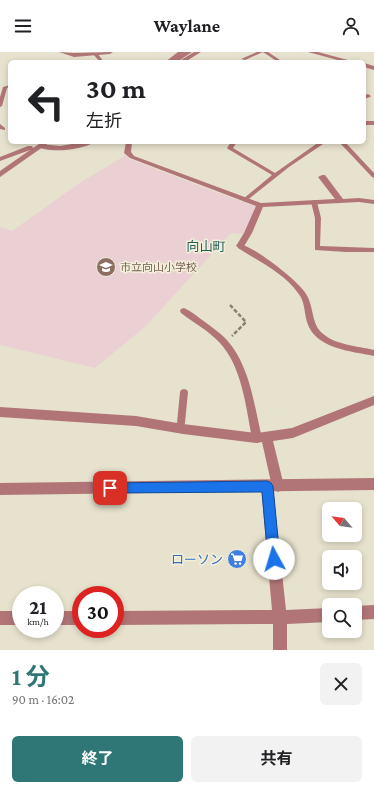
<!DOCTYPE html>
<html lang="ja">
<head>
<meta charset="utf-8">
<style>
	:root { --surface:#fff; --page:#f2f2f2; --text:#202124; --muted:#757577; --accent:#2e7776 }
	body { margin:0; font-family:"Crimson Pro","Noto Sans JP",serif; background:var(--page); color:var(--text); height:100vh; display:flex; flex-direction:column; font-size:15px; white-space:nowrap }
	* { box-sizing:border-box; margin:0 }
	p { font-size:13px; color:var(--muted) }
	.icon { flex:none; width:22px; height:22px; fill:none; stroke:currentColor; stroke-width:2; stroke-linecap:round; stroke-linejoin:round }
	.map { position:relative; height:598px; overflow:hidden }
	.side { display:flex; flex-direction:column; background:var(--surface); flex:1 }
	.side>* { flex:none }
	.top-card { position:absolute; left:8px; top:8px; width:358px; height:84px; border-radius:6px; box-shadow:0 2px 6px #0003; background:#fff; color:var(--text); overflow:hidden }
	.needle { width:26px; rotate:298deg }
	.buttons { position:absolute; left:322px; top:450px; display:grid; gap:8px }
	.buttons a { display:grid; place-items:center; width:40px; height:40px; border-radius:6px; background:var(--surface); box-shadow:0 2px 6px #0003; font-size:20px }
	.speed { position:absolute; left:12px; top:534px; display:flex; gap:8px; font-size:20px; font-weight:700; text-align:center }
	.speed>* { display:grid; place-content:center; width:52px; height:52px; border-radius:50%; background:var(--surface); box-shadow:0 2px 6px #0003; line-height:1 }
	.speed small { font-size:10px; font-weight:400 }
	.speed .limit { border:6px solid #d22; background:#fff; color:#111 }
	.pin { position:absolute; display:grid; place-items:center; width:34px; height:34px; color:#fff; margin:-17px; border-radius:8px; box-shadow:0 2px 6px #0006 }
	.me { position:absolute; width:44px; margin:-22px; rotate:354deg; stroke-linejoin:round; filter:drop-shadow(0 0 3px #0008) }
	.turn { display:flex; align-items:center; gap:14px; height:84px; padding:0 12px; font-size:18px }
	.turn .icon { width:52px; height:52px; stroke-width:2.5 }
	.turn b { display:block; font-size:28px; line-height:34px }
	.round { display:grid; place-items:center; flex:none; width:42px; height:42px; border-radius:6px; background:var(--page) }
	.headline { display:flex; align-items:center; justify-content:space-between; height:68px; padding:0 12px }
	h1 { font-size:24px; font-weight:700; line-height:30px; color:var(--accent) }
	.primary-button { display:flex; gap:8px; margin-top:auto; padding:8px 12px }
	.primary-button a { flex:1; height:46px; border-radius:6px; background:var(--accent); color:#fff; font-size:16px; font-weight:700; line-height:46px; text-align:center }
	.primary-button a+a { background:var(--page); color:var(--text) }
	header { display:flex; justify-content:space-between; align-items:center; height:52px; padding:0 12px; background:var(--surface); font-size:18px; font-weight:700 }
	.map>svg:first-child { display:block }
</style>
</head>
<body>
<header><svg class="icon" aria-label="menu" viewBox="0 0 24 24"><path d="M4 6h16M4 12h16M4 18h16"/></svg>Waylane<svg class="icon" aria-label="person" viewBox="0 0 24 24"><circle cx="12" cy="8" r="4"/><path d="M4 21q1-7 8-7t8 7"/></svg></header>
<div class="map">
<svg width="374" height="598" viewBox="0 0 374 598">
	<rect width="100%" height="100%" fill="#e6e2cd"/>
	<!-- education -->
	<path fill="#ebd0d3" d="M126 103 130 107 218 141 258 155 243 182 231 181 145 275 95 316 0 293V175L12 179 78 132Z"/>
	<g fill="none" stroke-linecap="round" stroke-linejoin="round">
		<!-- path -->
		<path stroke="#848172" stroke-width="2.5" stroke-dasharray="4 2" stroke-linecap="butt" d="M230 253 246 270 232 284"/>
		<!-- service -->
		<path fill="#b27577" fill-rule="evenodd" d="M257 0H268L283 10H278L263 0 245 8 241 7Z
			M93 1H97L104 10H100L93 2Z
			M10 33V35L7 36 2 54 0 55V45L3 35Z
			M364 69H374V73H364Z
			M0 72 5 76V78L0 77Z
			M231 90H237L233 96 275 121 319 90H326L289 115 245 150 242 148 243 147 272 123 228 97 227 96Z
			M339 90H345L374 121V126L372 125Z
			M314 148 317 150 321 166 320 194 374 196V200H346L315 198V166L311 150Z
			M238 192C250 191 300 230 306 242 314 254 311 271 322 281 335 293 357 294 374 298V304C351 299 315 297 307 270 304 260 305 249 298 241 284 221 258 209 238 196Z
			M184 256C191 259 198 265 205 270 212 275 220 281 226 287 250 313 254 353 262 386L260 389 257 390 254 389 252 386C246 355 242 315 220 291 209 279 194 271 181 261L180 259 181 257Z
			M184 337 187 338 188 340 185 371 182 379 179 380 176 379 175 376 177 371 180 340 181 338Z"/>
		<!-- minor -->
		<path fill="#b27577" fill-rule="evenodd" d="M59 0 74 1 113 0 110 2 74 5Z
			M178 0H185L172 10H165Z
			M194 0H201L185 10H178Z
			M308 0H318L355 10H345Z
			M364 11 374 14V18L364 15Z
			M368 42 371 44 370 45 364 47V43Z
			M84 90H94C84 98 47 102 37 94L40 92 60 94Z
			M126 90H132L131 100 134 104 261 151 335 147 318 125 322 123H325L343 147 359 146 374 148V152L359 150 263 155 252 181 243 196 240 197 236 194 244 181 256 154 130 106 124 101Z
			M374 344V353L293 386 273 389 284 434 282 438 278 440 273 437 286 558 329 556V570L287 572V598H273V572L115 573V559L272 558 261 434 263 430 267 428 271 430 262 390 257 391 183 382 136 374 0 365V355L136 364 183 372 257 381 292 376Z
			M374 553V567L355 568V554Z
			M0 559H21V573H0Z
			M55 559H81V573H55Z"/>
		<!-- tertiary -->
		<path fill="#b27577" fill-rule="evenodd" d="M185 0H192L177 10H170Z
			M42 90H50L0 125V119L30 98 0 109V105L28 94H32L33 96Z
			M374 426V438L0 443V431Z"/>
	</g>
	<!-- route -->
	<path fill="#1a73e8" stroke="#114b97" d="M267 429 271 431 273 434 280 507 279 511 274 513 270 511 268 507 262 440 110 441 106 439 105 436 106 432 110 431Z"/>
	<!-- icons -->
	<defs>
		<symbol id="school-disc" viewBox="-11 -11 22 22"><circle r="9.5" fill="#8d6e63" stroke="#f3f0da"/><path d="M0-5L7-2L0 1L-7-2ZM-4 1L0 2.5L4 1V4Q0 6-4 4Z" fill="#fff"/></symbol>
		<symbol id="supermarket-disc" viewBox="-11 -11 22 22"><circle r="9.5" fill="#3f7fe0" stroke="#f3f0da"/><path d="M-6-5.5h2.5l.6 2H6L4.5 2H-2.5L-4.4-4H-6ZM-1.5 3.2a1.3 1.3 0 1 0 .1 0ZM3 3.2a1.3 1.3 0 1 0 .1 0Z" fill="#fff"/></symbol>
	</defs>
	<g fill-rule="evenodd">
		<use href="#school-disc" x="95" y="204" width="22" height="22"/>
		<use href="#supermarket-disc" x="226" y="496" width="22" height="22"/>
	</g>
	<g text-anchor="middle" stroke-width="3" stroke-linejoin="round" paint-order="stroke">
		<!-- education labels -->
		<g font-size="11" fill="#785e54" stroke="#f3f0da" text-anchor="start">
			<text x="120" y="219">市立向山小学校</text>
		</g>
		<!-- quarter labels -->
		<g font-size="13" fill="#235d5c" stroke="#f3f0da">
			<text x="206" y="199">向山町</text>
		</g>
		<!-- near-shop labels -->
		<g font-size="13" fill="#366cbe" stroke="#f3f0da" text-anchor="end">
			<text x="223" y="512">ローソン</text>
		</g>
	</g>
</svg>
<div class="buttons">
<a><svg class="needle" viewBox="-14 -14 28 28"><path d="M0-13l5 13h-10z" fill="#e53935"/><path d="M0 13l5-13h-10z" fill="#757577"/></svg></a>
<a><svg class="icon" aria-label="sound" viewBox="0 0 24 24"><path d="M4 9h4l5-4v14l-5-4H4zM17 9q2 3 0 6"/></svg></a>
<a><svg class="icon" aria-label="search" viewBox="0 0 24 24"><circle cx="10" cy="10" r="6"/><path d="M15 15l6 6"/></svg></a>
</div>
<div class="speed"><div>21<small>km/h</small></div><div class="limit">30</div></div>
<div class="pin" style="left:110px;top:436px;background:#d93025"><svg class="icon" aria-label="arrive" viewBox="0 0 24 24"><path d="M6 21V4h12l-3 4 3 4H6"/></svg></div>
<svg class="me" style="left:274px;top:507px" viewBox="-20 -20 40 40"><circle r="19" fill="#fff"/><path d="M0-13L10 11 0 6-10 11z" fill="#1a73e8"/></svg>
<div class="top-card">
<div class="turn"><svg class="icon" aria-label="left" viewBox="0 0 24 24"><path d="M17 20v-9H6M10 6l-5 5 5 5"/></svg><div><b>30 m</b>左折</div></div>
</div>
</div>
<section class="side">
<div class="headline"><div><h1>1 分</h1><p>90 m · 16:02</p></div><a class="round"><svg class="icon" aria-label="close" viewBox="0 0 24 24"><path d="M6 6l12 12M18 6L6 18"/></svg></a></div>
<div class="primary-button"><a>終了</a><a>共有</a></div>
</section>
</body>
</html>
